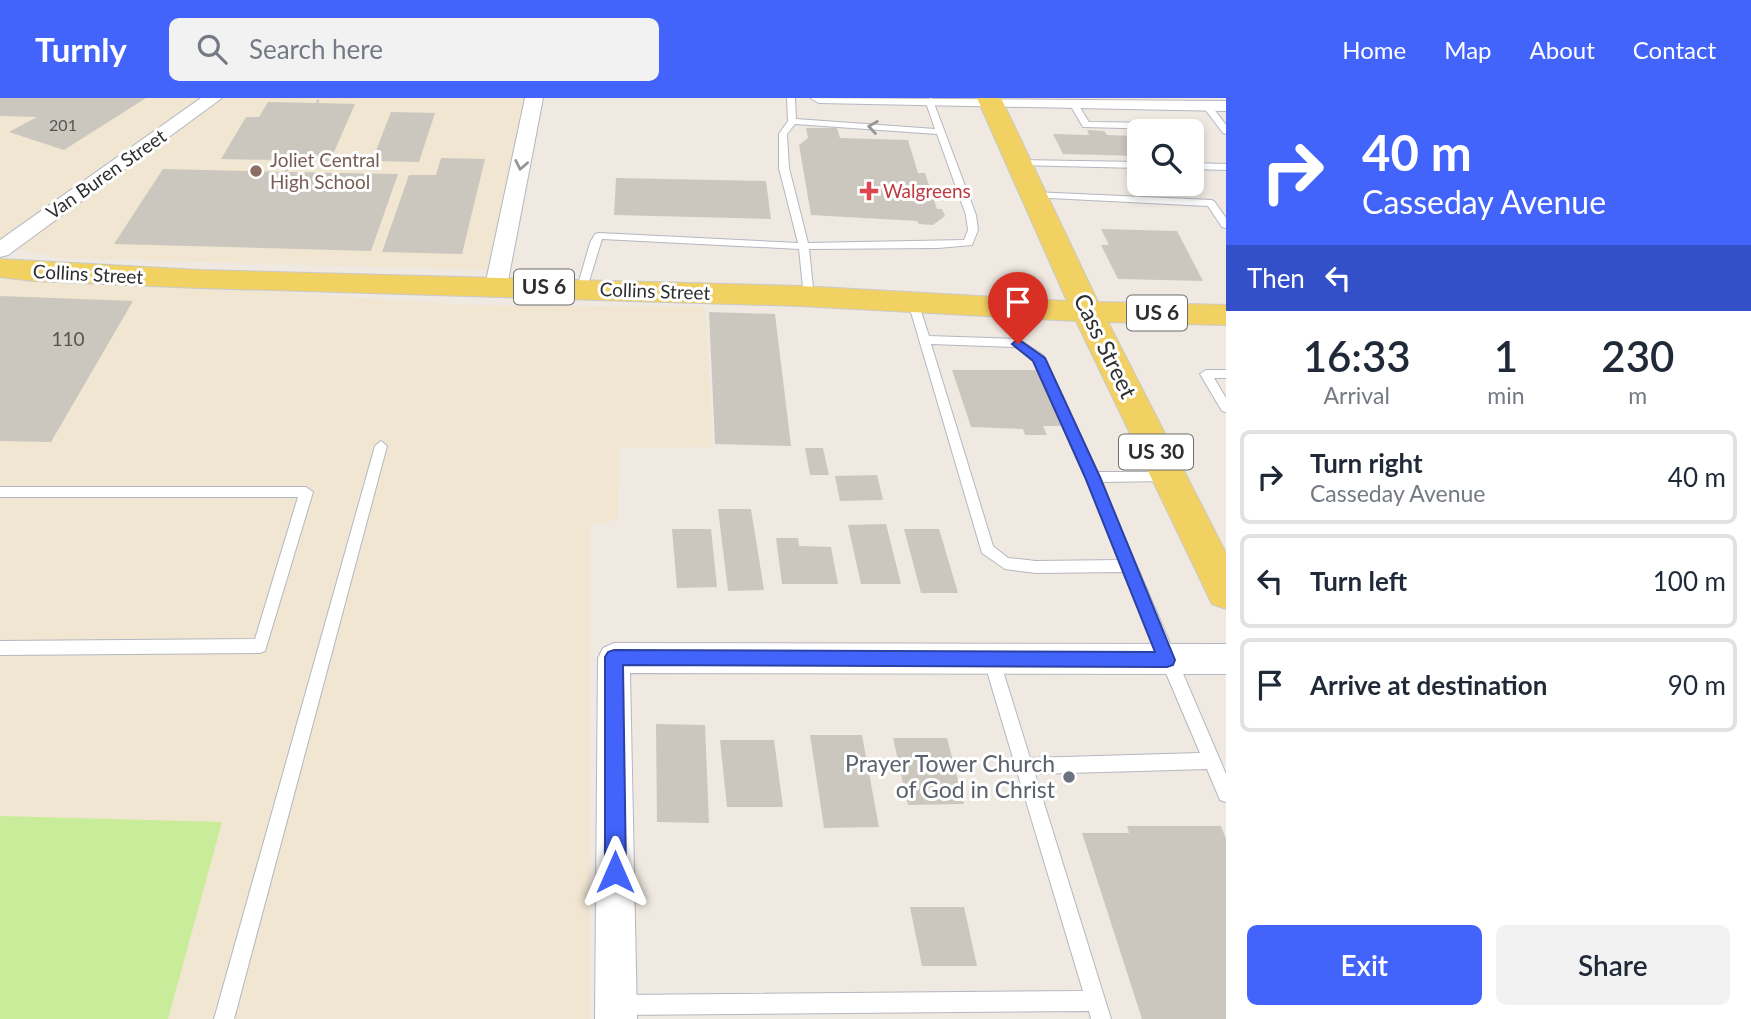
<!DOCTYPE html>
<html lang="en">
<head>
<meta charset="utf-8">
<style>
	:root { --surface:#fff; --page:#f2f2f3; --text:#1f2937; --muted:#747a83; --line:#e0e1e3; --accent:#4264fb }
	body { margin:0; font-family:Lato,sans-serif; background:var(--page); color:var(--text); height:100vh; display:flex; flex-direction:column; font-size:26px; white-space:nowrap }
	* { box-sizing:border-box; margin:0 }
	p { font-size:23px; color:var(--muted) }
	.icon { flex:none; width:38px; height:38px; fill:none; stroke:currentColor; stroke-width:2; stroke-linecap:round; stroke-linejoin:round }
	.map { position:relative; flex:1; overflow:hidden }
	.side { display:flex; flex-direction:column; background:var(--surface); width:525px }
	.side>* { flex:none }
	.banner { background:#4264fb; color:#fff; overflow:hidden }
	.fabs { position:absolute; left:1127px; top:21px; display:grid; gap:14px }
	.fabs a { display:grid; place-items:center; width:77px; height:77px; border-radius:10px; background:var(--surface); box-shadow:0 4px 10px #0003; font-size:35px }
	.pin { position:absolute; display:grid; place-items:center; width:60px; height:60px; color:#fff; margin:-72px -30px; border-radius:50% 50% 50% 0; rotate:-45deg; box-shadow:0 0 7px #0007 }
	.pin .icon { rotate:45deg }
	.me { position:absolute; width:77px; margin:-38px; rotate:0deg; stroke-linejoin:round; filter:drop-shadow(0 0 5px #0008) }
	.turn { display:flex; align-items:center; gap:24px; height:147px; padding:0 21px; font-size:32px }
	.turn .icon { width:91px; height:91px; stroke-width:2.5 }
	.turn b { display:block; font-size:49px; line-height:60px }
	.then { display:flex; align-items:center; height:66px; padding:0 21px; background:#0003; gap:14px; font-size:26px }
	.eta { display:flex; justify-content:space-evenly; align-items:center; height:119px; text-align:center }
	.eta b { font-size:42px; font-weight:600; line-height:49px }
	.cta { display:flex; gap:14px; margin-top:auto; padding:14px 21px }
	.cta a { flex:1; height:80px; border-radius:10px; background:var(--accent); color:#fff; font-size:28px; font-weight:600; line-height:80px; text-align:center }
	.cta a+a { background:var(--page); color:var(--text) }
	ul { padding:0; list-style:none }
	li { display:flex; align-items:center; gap:21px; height:94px; margin:0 14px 10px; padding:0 7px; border:4px solid var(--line); border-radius:10px }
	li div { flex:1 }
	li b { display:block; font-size:26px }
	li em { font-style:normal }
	header { display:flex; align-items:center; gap:42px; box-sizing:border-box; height:98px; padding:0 35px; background:var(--accent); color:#fff }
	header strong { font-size:33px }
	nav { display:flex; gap:38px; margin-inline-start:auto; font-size:24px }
	.search { width:490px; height:63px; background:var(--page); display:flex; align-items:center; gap:18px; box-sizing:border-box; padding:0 24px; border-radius:10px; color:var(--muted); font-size:26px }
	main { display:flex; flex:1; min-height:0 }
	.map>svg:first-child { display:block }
</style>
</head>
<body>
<header>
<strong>Turnly</strong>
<div class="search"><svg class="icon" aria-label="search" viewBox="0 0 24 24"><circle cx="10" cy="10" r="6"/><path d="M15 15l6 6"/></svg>Search here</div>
<nav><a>Home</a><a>Map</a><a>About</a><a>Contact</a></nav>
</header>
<main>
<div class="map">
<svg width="1226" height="921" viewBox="0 0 1226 921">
	<rect width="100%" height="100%" fill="#efe9e1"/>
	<!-- education -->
	<path fill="#f0e6d1" d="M0 0H528L491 172 59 160 0 147Z
		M0 176 468 207 705 209 713 349 620 350 618 421 590 427V921H0Z"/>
	<!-- pitch -->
	<path fill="#c9ec9a" d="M0 718 222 724 168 921H0Z"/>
	<!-- building -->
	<path fill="#cbc7bf" d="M0 0H146L64 52 9 34 37 19 0 18Z
		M268 4 317 5 355 6 330 63 221 61 246 19H259Z
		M391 14 435 15 419 64 372 63Z
		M806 30H837L840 40 908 42 918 75H925L937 111H942L945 118 933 127 919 126 917 123 811 117 799 47 808 40Z
		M1087 32 1104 33 1107 37 1136 38 1139 44V58L1063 56 1053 36 1089 37Z
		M441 60 485 61 462 156 382 154 409 77H436Z
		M163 71 286 74 398 76 371 153 114 146Z
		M616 80 766 83 771 121 614 117Z
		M1101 131 1177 133 1203 183 1118 181 1101 147H1109Z
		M0 198 133 203 51 344 0 343Z
		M709 214 775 216 791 348 715 346Z
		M952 272H1038L1061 328H1043L1047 337H1025L1023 331 971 329Z
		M805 350H823L829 377H810Z
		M877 377 883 402 840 403 835 378Z
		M718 411H751L764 492 728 493Z
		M886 426 901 486H861L848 427Z
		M672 431H711L717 489 677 490Z
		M904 431H939L958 495H921Z
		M776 440H798L799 448 831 449 838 486H782Z
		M656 626 705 627 709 725 657 724Z
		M810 637H862L879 729 824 730Z
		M893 640H947L964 706 908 707Z
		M720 642H774L783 709H727Z
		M1127 728H1221L1226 741V921H1142L1082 735H1129Z
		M910 809H964L977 868H922Z"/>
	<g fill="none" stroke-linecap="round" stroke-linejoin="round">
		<defs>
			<path id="lane" d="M787 0H795L796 21 935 31 925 2 932 0 976 117 978 132 972 147 938 150 809 151 814 199 809 203 804 199 799 151 602 141 587 190 586 192H578L577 190 590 145 595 136 599 135 798 145 779 70V36L788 23ZM795 26 937 36 966 117 968 132 964 142 808 145 789 70 787 36Z
				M1070 3H1076L1089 24 1167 25 1174 33H1166L1164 31 1083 29 1069 5Z
				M1204 6H1210L1226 27V36L1223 35 1204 10Z
				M1019 62 1139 64V70L1016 67V63Z
				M1192 65 1226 66V72L1192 71Z
				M1033 94 1211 102 1214 103 1226 120V130L1222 129 1208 108 1030 99 1028 97Z
				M913 200 918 204 929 238 1018 241 1043 257 1096 374H1172L1174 378 1167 383 1101 384 1226 676V704L1220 702 1207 671 1035 676 1111 921H1091L1089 913 617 917 610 914 607 907 610 900 617 897 1083 893 983 560 986 555 991 553 996 555 999 560 1030 660 1200 655 1123 474 1036 475 1005 471 982 455 908 204ZM931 246 1015 249 1034 262 1085 379 1119 462 1036 463 1008 460 993 448Z
				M1206 272H1226V280H1214L1226 300V314L1222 313 1200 276Z
				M381 343 387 348 234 921H214L375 348Z
				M0 389H306L313 394 265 553 260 555 0 557V543L255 541 298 399H0Z"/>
			<path id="street" d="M201 0H222L8 157 0 159V142Z
				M525 0H543L507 188 504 193 496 195 488 193 485 188Z
				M810 0 1226 3V13L819 5Z
				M614 545 1226 546V576L630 575 637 921H595L598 560 603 550Z"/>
			<path id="primary" d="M977 0H1001L1098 204 1226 207V227L1108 224 1226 455V511L1212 506 1076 223 800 208 200 190 34 183 0 179V161L200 172 800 188 1067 203Z"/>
		</defs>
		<!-- lane casing -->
		<use href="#lane" stroke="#b4b7c1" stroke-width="2"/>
		<!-- street casing -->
		<use href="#street" stroke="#b4b7c1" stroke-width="2"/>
		<!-- primary casing -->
		<use href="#primary" stroke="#c9c9c9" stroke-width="2"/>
		<!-- path -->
		<path stroke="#c9c9c9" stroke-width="2.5" stroke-dasharray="3.5 2.5" stroke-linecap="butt" d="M317 5 319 0
			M286 74 291 62"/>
		<!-- lane -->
		<use href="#lane" fill="#fff" fill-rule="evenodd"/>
		<!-- street -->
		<use href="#street" fill="#fff" fill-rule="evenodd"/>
		<!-- primary -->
		<use href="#primary" fill="#f2d163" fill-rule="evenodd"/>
	</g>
	<!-- one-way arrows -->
	<defs><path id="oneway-chevron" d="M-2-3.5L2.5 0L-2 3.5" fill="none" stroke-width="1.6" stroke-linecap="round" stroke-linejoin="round" transform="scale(1.75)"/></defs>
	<g stroke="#969696">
		<use href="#oneway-chevron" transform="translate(873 29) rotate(-171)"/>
		<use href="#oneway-chevron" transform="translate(521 67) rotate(101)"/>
	</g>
	<!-- route -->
	<path fill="#4264fb" stroke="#2b41a3" stroke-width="2" d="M1018 241 1045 260 1100 379 1175 562 1173 567 1167 569 623 567 626 774 623 781 615 784 608 781 605 774V559L608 554 614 552 1155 554 1085 379 1033 263 1012 246Z"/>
	<!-- markers -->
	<circle fill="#8d6e63" stroke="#fff" stroke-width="2.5" cx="256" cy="73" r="7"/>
	<path fill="#e0444e" stroke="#fff" stroke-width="2.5" d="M865.5 82.5h7v7h7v7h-7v7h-7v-7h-7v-7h7z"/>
	<circle fill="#6b7280" stroke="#fff" stroke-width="2.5" cx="1069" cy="679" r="7"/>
	<g text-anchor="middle" stroke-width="6" stroke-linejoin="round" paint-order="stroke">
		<!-- far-number labels -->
		<g font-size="16" fill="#555452">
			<text x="63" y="33">201</text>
		</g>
		<!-- far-education labels -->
		<g font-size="19" fill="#785e54" stroke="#fff" text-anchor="start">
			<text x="270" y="69">Joliet Central<tspan x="270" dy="22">High School</tspan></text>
		</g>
		<!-- far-street labels -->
		<g font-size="19" fill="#2e2e2e" stroke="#fff">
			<text transform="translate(106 76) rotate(-35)" y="7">Van Buren Street</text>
			<text transform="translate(88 176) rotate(3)" y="7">Collins Street</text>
			<text transform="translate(655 193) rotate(2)" y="7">Collins Street</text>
		</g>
		<!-- far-health labels -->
		<g font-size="19" fill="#be3a42" stroke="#fff" text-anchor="start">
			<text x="883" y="100">Walgreens</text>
		</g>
		<!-- number labels -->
		<g font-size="19" fill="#555452">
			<text x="68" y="248">110</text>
		</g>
		<!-- shield labels -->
		<g fill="#fff" stroke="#6d6d6d" stroke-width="2">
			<rect x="514" y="171.5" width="60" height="35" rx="5"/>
			<rect x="1127" y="197.5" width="60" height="35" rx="5"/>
			<rect x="1119" y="336.5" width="74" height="35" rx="5"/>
		</g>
		<g font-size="21" font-weight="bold" fill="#2e2e2e">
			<text x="544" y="196">US 6</text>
			<text x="1157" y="222">US 6</text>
			<text x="1156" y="361">US 30</text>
		</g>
		<!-- street labels -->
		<g font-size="23" fill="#2e2e2e" stroke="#fff">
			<text transform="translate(1105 248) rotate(64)" y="8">Cass Street</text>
		</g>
		<!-- worship labels -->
		<g font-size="23" fill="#5b616d" stroke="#fff" text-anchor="end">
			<text x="1055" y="674">Prayer Tower Church<tspan x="1055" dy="26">of God in Christ</tspan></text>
		</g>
	</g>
</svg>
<div class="fabs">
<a><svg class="icon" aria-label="search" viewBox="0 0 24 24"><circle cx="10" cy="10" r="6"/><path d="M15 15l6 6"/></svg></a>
</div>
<div class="pin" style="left:1018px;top:246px;background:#d93025"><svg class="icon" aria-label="arrive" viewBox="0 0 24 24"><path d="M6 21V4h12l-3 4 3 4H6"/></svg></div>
<svg class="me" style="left:615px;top:774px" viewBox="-20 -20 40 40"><path d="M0-17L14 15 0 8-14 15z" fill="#4264fb" stroke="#fff" stroke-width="4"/></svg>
</div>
<section class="side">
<div class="banner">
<div class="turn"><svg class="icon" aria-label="right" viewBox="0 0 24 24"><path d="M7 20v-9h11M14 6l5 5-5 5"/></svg><div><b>40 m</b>Casseday Avenue</div></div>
<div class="then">Then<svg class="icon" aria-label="left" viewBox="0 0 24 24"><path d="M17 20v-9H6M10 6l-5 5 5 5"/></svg></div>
</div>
<div class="eta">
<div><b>16:33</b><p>Arrival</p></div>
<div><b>1</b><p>min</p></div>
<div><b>230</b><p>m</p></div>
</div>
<ul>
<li><svg class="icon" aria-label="right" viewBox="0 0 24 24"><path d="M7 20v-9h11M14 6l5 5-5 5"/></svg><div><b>Turn right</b><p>Casseday Avenue</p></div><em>40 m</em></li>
<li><svg class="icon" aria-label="left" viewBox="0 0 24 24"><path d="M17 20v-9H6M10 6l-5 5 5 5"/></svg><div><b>Turn left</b></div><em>100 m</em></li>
<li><svg class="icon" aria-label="arrive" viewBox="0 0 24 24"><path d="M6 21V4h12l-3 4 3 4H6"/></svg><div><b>Arrive at destination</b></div><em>90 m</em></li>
</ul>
<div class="cta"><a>Exit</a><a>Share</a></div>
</section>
</main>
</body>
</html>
